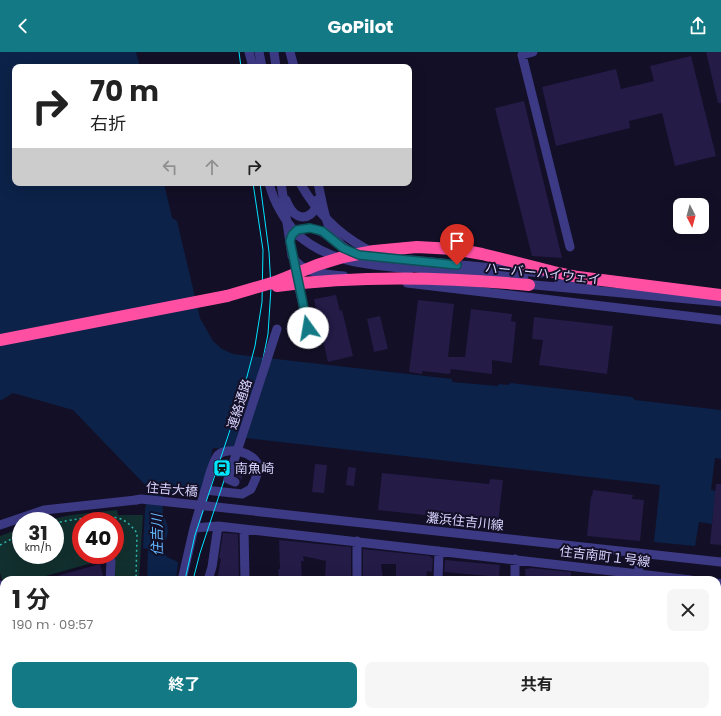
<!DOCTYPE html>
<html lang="ja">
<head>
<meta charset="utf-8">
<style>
	:root { --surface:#fff; --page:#f6f6f6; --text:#222; --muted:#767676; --accent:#137a85 }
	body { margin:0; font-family:Poppins,"Noto Sans JP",sans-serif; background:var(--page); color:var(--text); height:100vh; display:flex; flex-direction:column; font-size:15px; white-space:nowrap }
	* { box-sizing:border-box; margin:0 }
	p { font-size:13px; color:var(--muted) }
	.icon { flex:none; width:22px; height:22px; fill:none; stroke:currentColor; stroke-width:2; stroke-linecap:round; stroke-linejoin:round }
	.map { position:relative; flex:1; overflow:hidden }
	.sheet { position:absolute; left:0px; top:524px; width:721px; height:140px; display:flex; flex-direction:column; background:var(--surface); border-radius:12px 12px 0 0; box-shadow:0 4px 16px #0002 }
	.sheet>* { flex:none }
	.hud { position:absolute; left:12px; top:12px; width:400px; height:122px; border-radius:8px; box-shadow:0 4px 16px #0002; background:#fff; color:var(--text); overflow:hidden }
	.needle { width:26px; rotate:174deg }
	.tools { position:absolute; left:673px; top:146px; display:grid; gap:8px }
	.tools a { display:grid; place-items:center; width:36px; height:36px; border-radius:8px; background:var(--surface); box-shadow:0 4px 16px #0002; font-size:20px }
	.speed { position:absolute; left:12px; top:460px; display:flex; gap:8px; font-size:20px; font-weight:700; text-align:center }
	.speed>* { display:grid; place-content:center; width:52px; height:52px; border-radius:50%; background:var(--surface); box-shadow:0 4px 16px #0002; line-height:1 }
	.speed small { font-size:10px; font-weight:400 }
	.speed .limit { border:6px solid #d22; background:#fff; color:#111 }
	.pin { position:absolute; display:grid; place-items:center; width:34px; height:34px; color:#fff; margin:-41px -17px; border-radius:50% 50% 50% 0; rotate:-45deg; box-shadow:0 0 4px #0007 }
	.pin .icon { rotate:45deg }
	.me { position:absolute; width:44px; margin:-22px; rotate:347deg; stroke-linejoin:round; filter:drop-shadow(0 0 3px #0008) }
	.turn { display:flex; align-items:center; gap:14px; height:84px; padding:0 12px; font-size:18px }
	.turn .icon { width:52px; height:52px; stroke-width:2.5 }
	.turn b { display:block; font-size:28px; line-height:34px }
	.lanes { display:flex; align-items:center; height:38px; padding:0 12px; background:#0003; justify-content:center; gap:20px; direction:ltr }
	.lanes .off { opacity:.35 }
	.round { display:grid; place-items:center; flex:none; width:42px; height:42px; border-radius:8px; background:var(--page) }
	.headline { display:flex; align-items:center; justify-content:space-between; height:68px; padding:0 12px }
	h1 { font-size:24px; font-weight:700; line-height:30px }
	.action { display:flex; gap:8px; margin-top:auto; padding:8px 12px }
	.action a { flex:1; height:46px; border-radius:8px; background:var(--accent); color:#fff; font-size:16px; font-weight:700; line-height:46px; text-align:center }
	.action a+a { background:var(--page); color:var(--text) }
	header { display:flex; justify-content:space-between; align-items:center; height:52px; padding:0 12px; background:var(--accent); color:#fff; font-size:18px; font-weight:700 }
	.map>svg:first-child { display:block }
</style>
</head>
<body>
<header><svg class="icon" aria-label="back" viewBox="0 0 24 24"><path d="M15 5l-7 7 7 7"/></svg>GoPilot<svg class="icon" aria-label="share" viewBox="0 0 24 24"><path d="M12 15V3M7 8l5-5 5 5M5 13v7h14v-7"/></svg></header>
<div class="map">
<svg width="721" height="664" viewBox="0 0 721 664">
	<rect width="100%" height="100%" fill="#130f26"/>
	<!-- green -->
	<path fill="#12302f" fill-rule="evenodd" d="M117 458 118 463H143L139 528H113L114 505 31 528H4V535L0 521V484L21 476V503H55V469H43L71 463ZM81 469H115V503H81Z"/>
	<!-- water -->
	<path fill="#0c2248" d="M0 0H136L140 15H15V131H164L172 166 177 169 200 266 213 289 222 297 233 302 452 327V330L498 334 499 332 508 333 511 331 632 345 635 348 721 358V407L715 406 711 438 716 439 712 472 699 470 695 494 654 490 660 433 246 386 242 399 213 396 202 440 193 439 192 441 162 439 163 462 167 472 168 479 167 485 162 496 167 505 178 510 176 528H147L148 497 143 496 145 458 149 437 73 358 13 341 0 349Z
		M136 660H163L162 664H135Z"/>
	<!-- building -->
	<path fill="#241b47" d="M706 0H721V51H718Z
		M691 4 716 104 675 114 662 61 629 69 630 76 556 94 542 35 616 17 621 37 654 29 650 14Z
		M524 49 562 206 532 204 495 56Z
		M336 243 340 259 342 258 353 304 328 310 314 247Z
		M418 248 454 252 448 305H465L471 257 512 262 511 269 516 270 512 311 492 308V322L451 317 450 322 422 319V322L409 320Z
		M380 264 388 297 374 300 367 267Z
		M534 265 613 274 607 322 539 313 543 288 532 287Z
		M315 412 327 413 324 441 312 440Z
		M348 415 356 416 354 434 346 433Z
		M238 416 244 418 241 429 240 426 235 424Z
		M382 421 489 432 490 427 503 428 498 471 378 458Z
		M716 432H721V493L710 492Z
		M593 438 633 443 632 447 644 448 640 489 587 484 591 444 592 445Z
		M223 481 238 482V484L239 528H217L221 507 219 506Z
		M279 488 351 495V528H339V525L325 524 326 509 303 504 304 509H301L302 528H279L278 517H280Z
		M363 497 430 504 433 507 432 520 427 519 426 528H396V512H381L383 526H380V528H363Z
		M445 508 500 513 499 525 444 520Z
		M100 512 104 526 96 528H51L50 526Z
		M532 516 571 520V528H526L525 517Z"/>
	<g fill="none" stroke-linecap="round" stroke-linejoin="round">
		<!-- path -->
		<path stroke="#2fb8b0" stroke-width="1.5" stroke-dasharray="2 3" stroke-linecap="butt" d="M55 471C72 468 108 460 123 468 129 471 133 476 137 481L136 528
			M0 493 21 482
			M139 664 163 660"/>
		<!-- minor -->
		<path stroke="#3d3a85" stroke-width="9" d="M249 0 253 15
			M259 0 262 15
			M274 0 276 15
			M290 0 294 15
			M533 0 522 3 570 195
			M281 131 292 204C302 222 325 222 344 224
			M318 131C325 161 325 190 358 203
			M286 148C288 153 291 159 295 162 306 170 317 160 317 148
			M299 184C333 212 368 212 410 217
			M291 185 297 178C311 173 322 179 333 187
			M392 206 541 221
			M297 226 308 277
			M407 231 721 268
			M558 232H595
			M207 454 721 510
			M0 473 44 458 136 448
			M194 476 218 474 244 477 691 528
			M244 477 245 528
			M357 489V528
			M110 528 111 509
			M182 528 194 476 205 438 242 442 251 437C254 430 259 422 258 414 255 400 228 394 218 403 212 410 208 429 205 438
			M208 528 212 515 218 474
			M438 528 439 499
			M515 528V507
			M638 528 640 502
			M717 531 721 532
			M0 533 4 547
			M0 559 4 558
			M717 620H721
			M36 660 37 664
			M172 660 173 664
			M254 660 255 664
			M513 660V664
			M638 660V664
			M102 664V660
			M114 664 124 660
			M198 664 199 660
			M588 664V660"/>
		<!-- highway -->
		<path stroke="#ff4fa3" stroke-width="12" d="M0 288 227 244"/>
		<!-- tram -->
		<path stroke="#00e5ff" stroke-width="1" d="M239 0 241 15
			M185 528 195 483 244 336 255 294 262 250 263 198 253 131
			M193 528 200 501 261 317 268 282 271 236 269 200 260 131
			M178 664V660"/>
		<!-- minor-bridge -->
		<path stroke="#3d3a85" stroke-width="9" d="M269 131C274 151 284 168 299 184
			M300 131C334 191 386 213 452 223
			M443 216 524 227
			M524 232 721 250
			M235 430 228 427 277 277
			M136 448 141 447 207 454"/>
		<!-- highway-bridge -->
		<path stroke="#ff4fa3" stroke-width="12" d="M277 234C361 223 444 225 529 233
			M227 244 275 230 317 213 343 205 374 199 417 195 454 197 482 202 554 220 578 225 721 243"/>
	</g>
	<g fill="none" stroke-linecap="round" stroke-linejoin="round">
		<defs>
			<path id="route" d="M308 276 290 189 292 183 297 178 310 176 322 179 343 196 359 203 457 213"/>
		</defs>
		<!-- route casing -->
		<use href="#route" stroke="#0c4f56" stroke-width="10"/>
		<!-- route -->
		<use href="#route" stroke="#137a85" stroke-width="7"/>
	</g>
	<!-- icons -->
	<defs>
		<symbol id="station-square" viewBox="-11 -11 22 22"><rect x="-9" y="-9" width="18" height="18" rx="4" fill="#00e5ff" stroke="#130f26"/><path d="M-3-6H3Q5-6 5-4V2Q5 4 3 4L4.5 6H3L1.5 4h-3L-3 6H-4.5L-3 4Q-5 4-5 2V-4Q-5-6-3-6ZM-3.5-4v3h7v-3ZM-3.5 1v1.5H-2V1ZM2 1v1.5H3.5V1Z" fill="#111"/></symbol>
	</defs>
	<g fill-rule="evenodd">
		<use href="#station-square" x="212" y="406" width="20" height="20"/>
	</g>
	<g text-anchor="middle" stroke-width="4" stroke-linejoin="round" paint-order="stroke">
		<!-- street labels -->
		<g font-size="13" fill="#d9d4ff" stroke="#130f26">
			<text transform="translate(543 221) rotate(6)" y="5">ハーバーハイウェイ</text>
			<text transform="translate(239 352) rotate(-72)" y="5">連絡通路</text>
			<text transform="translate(172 437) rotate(5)" y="5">住𠮷大橋</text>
			<text transform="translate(465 469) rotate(6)" y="5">灘浜住吉川線</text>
			<text transform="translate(605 504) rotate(7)" y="5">住吉南町１号線</text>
		</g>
		<!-- poi labels -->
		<g font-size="13" fill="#d9d4ff" stroke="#130f26" text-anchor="start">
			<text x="235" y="421">南魚崎</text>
		</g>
		<!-- water labels -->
		<g font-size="14" font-style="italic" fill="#62b6ff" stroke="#130f26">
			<text transform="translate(157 483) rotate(-91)" y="5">住吉川</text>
		</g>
	</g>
</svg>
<div class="tools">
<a><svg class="needle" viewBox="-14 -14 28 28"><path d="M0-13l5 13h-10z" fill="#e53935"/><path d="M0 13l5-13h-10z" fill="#767676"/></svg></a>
</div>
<div class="speed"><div>31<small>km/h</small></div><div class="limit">40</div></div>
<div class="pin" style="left:457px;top:213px;background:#d93025"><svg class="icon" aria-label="arrive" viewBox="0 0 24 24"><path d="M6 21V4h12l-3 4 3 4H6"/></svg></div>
<svg class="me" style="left:308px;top:276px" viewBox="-20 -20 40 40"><circle r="19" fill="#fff"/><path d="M0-13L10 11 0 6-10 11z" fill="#137a85"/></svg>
<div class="hud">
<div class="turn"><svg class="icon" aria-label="right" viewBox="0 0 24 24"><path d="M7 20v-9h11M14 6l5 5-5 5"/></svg><div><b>70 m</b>右折</div></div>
<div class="lanes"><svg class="icon off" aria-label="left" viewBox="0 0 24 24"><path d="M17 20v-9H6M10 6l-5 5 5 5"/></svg><svg class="icon off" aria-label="ahead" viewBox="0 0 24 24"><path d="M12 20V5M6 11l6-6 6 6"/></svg><svg class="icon" aria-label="right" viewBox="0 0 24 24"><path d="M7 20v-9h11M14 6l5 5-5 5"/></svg></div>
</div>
<section class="sheet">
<div class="headline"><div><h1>1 分</h1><p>190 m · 09:57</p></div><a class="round"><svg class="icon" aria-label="close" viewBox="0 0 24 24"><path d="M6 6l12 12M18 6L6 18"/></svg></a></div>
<div class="action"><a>終了</a><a>共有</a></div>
</section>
</div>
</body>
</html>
